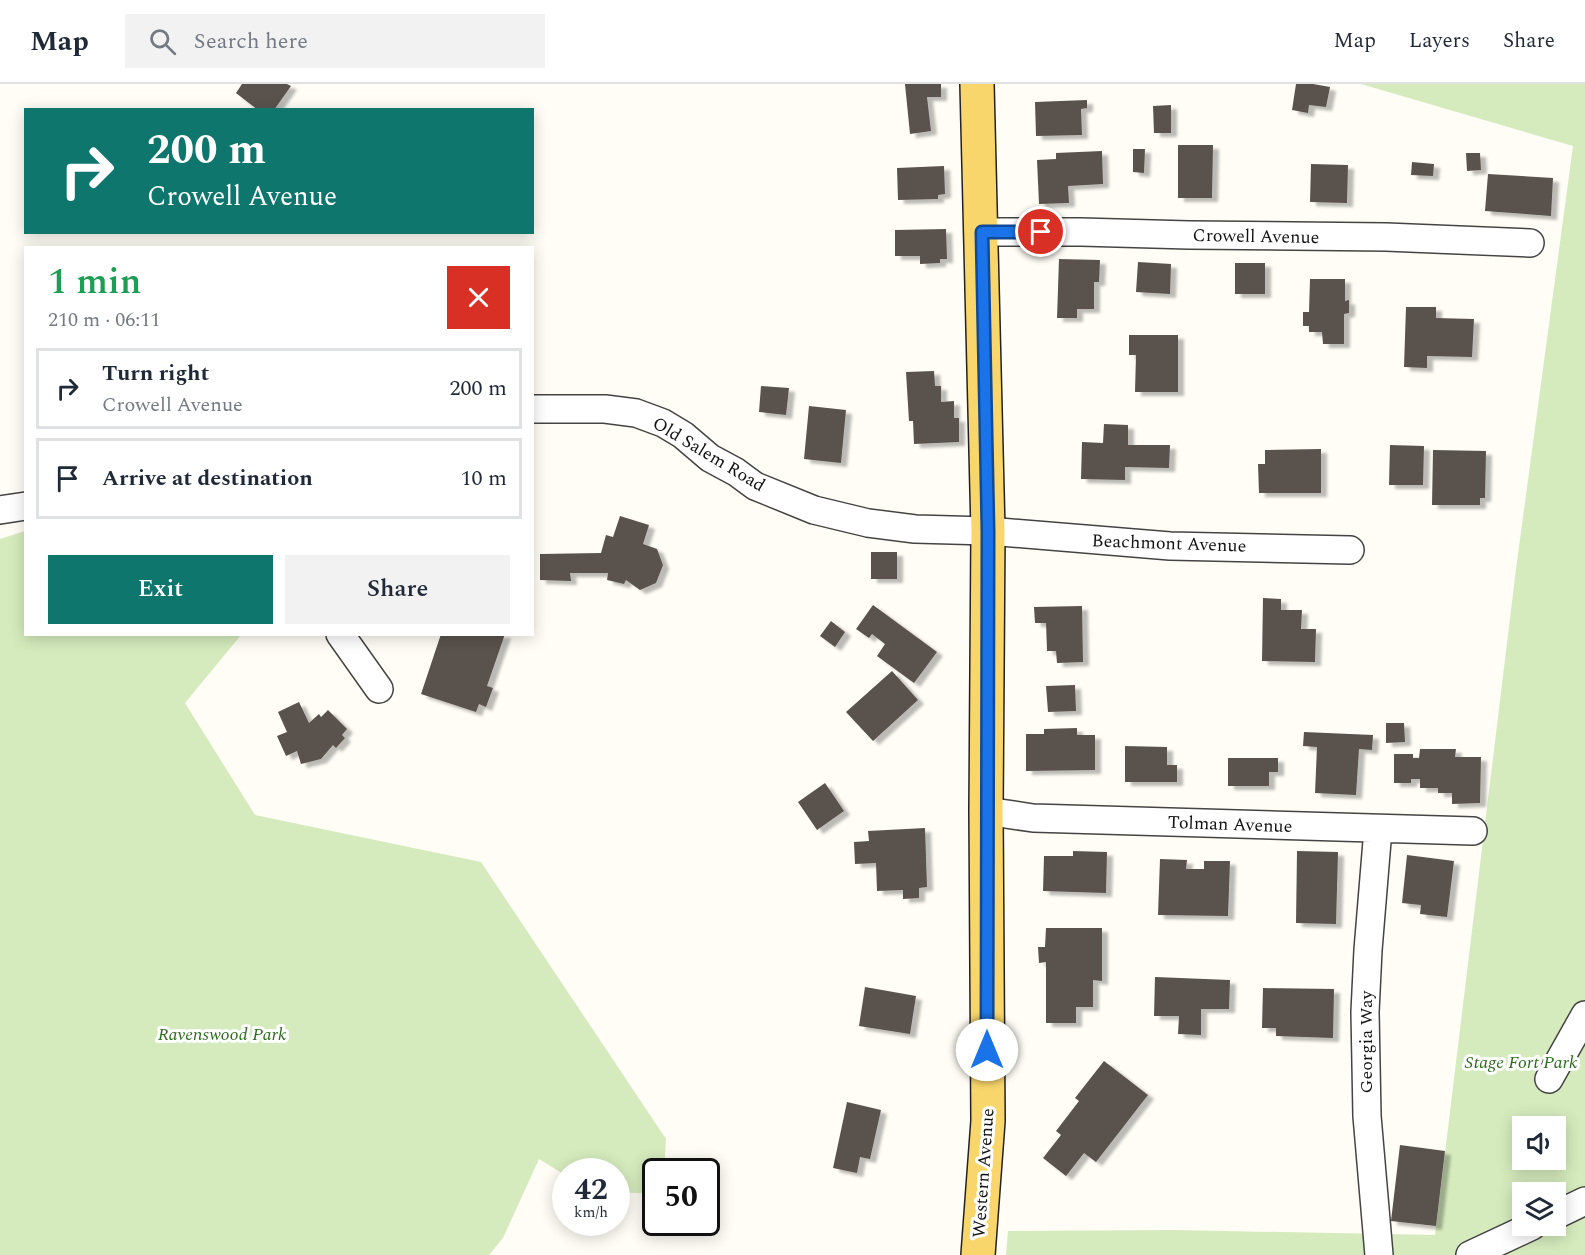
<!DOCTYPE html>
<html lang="en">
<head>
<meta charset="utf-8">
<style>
	:root { --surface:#fff; --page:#f2f2f3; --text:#1f2937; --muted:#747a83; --line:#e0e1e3; --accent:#0f766e }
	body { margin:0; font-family:Spectral,serif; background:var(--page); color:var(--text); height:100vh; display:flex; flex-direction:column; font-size:22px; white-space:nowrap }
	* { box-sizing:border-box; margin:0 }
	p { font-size:20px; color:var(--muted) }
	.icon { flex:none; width:33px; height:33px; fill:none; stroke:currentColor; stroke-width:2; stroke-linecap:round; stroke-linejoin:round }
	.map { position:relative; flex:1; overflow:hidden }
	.details { position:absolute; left:24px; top:162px; width:510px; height:390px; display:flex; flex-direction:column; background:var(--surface); border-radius:0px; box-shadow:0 3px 15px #0003 }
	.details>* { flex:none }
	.banner { position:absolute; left:24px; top:24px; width:510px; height:126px; border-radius:0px; box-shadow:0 3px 15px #0003; background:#0f766e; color:#fff; overflow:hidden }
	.tools { position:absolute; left:1512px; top:1032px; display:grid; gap:12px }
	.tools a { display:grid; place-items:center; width:54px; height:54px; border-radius:0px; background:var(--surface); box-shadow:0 3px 15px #0003; font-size:30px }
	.speed { position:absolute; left:552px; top:1074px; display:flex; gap:12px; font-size:30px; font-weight:700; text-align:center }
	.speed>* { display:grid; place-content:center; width:78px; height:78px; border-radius:50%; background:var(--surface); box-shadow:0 3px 15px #0003; line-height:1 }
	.speed small { font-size:15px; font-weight:400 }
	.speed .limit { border:3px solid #111; border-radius:9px; background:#fff; color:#111 }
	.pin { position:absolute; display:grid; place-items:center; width:51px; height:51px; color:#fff; margin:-26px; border:3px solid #fff; border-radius:50%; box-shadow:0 2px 6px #0007 }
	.me { position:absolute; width:66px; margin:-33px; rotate:0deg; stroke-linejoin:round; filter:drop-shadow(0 0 4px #0008) }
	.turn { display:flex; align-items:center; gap:21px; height:126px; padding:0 24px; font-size:27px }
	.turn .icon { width:78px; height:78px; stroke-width:2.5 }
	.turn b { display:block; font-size:42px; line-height:51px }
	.round { display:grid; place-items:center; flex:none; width:63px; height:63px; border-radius:0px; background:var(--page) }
	.overview { display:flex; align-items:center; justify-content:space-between; height:102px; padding:0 24px }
	h1 { font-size:36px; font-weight:600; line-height:45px; color:#1e9e55 }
	.cta { display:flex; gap:12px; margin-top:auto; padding:12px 24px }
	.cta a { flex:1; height:69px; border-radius:0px; background:var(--accent); color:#fff; font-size:24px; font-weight:600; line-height:69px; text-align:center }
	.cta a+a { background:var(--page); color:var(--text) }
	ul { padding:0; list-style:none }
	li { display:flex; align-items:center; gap:18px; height:81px; margin:0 12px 9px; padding:0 12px; border:3px solid var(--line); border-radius:0px }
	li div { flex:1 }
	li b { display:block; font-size:22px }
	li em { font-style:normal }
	header { display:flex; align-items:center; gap:36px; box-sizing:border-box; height:84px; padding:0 30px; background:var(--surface); border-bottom:2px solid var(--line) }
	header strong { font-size:28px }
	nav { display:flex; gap:33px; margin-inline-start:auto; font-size:21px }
	.search { width:420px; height:54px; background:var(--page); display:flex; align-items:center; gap:15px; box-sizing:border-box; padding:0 21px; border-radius:0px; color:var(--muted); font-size:22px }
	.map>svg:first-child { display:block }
</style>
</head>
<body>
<header>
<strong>Map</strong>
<div class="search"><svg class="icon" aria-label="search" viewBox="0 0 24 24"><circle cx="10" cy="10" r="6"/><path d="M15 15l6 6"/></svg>Search here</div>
<nav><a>Map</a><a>Layers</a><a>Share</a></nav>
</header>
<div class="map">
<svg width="1585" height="1171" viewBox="0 0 1585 1171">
	<defs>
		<filter id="shadow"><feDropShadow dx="6" dy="4" stdDeviation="1.5" flood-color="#0004"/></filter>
	</defs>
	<rect width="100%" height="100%" fill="#fffdf5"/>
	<!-- green -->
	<path fill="#d5ebbd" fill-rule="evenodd" d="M1361 0H1585V1171H1006L1008 1147 1172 1146 1435 1151 1516 485 1573 62ZM1522 1042H1556V1076H1522ZM1522 1108H1556V1142H1522Z
		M25 447 26 550 241 551 185 619 255 731 481 778 666 1055 664 1087 656 1088 655 1110 617 1108 616 1088H566L565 1091 539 1075 503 1154 489 1171H0V455Z"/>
	<!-- building -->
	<path fill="#5a524d" filter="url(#shadow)" d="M242 0H287L291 2 274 26H258L236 9Z
		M905 0H941V13H927L931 47 910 50Z
		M1296 0H1313L1330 3 1326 23 1309 21 1308 29 1292 26Z
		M1087 16V24L1081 25 1082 51 1036 52 1035 18Z
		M1171 21V49H1154L1153 22Z
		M1178 61H1213L1212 114H1178Z
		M1133 65H1145L1144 89 1133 88Z
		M1102 67 1103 100 1068 102 1069 119 1039 120 1037 76 1056 75V69Z
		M1466 69H1480L1481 86 1467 87Z
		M1412 78 1434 80 1433 92 1411 91Z
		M1311 80 1348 81 1347 119 1310 118Z
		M944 82 945 110 938 111V115L898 116 897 84Z
		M1488 90 1553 94 1551 132 1485 127Z
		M946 145 947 175H940V179L920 180V172H895V146Z
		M1059 175 1100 176 1099 198H1094V225H1077V234H1057Z
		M1138 178 1171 180 1170 210 1136 208Z
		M1235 179H1265V210H1235Z
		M1310 195H1345V217L1349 216V229L1344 230V260H1323L1322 248H1309V242H1303V228H1309Z
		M1406 223H1436V234L1474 235 1472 273 1427 272V284L1404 283Z
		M1129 251H1178V308H1135L1136 271H1129Z
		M934 287 935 302H941V318L954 317V334H959V358L914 360 913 337H909L906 288Z
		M761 302 789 304 786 331 759 328Z
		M809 322 846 326 841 379 804 375Z
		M1104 340 1128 341V361H1170L1169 384 1125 383V396L1081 395 1082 358 1103 359Z
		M1390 361 1424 362 1423 401H1389Z
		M1321 365V409H1259L1258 380H1265V366Z
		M1433 366 1486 367 1485 414H1480V421H1432Z
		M620 432 649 441 643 460 657 465 663 481 656 499 640 506 626 496 624 500 607 496 608 489H570L571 497 540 496V470L601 469 606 451 613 453Z
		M871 468H897V495H871Z
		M1263 514 1281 515V526H1302L1301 545H1316L1315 578 1262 577Z
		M873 521 937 568 914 599 877 572 885 560 872 550 869 554 856 545Z
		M1082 522 1083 578 1057 579 1056 567H1047L1046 539H1035L1034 523Z
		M831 537 845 548 835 563 820 552Z
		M441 550H505L487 602 493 604 486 623 479 620 476 628 421 610Z
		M892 587 918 616 873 657 846 628Z
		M1075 601 1076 627 1048 628 1046 602Z
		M299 618 309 639 319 630 321 633 328 626 347 645 342 651 345 654 336 664 333 661 321 675 301 680 297 667 286 672 277 652 287 648 278 628Z
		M1386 639H1404L1405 658 1386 659Z
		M1077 644V651H1095V686L1026 687V650H1044V645Z
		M1304 648 1373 651 1372 666 1359 665 1356 711 1315 709 1317 663 1303 662Z
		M1125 662 1167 663V681H1177V698H1125Z
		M1420 665H1456L1455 673H1481L1480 719 1452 720V709H1438V704H1420V695H1411V699H1394V670H1413V674H1419Z
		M1228 674H1278V688H1269V702H1228Z
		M825 699 844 727 817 746 798 718Z
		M925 744 927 803 919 804V814L903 815V806L877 807 876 779 855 780 854 758 869 757 868 747Z
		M1073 767 1107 768 1106 809 1043 807 1044 772H1073Z
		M1297 767 1338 768 1336 840 1296 839Z
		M1407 771 1454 777 1447 833 1420 830 1421 821 1402 819Z
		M1160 775 1187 776 1186 785H1204V777H1230L1228 832 1158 831Z
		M1046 844H1102V897L1093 896V923H1076V939H1046V878L1039 879 1038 863H1045Z
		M1155 893 1230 896 1229 925H1201V951L1178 950 1179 932H1154Z
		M865 903 916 912 910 950 859 942Z
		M1263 904 1334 905 1333 954 1276 952V944H1262Z
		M1104 977 1148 1011 1096 1078 1084 1069 1066 1092 1043 1074 1061 1051 1056 1047 1079 1017 1075 1014Z
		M847 1018 881 1026 870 1075 860 1073 857 1089 833 1084Z
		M1400 1061 1445 1067 1436 1142 1391 1137Z"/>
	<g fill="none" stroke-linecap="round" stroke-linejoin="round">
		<defs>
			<path id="minor" d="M982 148H1081L1189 151 1386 153 1530 159
				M532 325H605L636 329 663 339 683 351 710 374 736 388 755 402 814 426 868 439 915 445 988 447 1170 462 1350 466
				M0 426 26 422
				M340 550 379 605
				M986 727 1033 734 1473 747
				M1378 745 1368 866 1365 928 1367 1032 1379 1171
				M1549 995 1585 931
				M1556 1131 1585 1117
				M1470 1171 1532 1142"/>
			<path id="major" d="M977 0 988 447 986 727 988 1037 978 1171"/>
		</defs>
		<!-- minor casing -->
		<use href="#minor" stroke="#444" stroke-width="30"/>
		<!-- major casing -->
		<use href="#major" stroke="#222" stroke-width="36"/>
		<!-- minor -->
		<use href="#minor" stroke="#fff" stroke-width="27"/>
		<!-- major -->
		<use href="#major" stroke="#f9d66b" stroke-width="33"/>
	</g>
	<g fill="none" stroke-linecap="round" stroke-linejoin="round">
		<defs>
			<path id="route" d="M987 966 988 447 982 148H1041"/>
		</defs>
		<!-- route casing -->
		<use href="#route" stroke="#114b97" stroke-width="15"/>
		<!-- route -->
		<use href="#route" stroke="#1a73e8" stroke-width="10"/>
	</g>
	<g text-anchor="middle" stroke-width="6" stroke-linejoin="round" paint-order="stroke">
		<!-- street labels -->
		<g font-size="18" fill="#111" stroke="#fff">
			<text transform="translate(1256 152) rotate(1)" y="6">Crowell Avenue</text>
			<text transform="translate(709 370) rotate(31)" y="6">Old Salem Road</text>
			<text transform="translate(1169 459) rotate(2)" y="6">Beachmont Avenue</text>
			<text transform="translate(1230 740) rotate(2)" y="6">Tolman Avenue</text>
			<text transform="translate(1366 958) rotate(-90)" y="6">Georgia Way</text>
			<text transform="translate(983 1089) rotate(-86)" y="6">Western Avenue</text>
		</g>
		<!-- park labels -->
		<g font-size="18" font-style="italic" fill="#2f6b1f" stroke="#fff">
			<text x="222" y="956">Ravenswood Park</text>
			<text x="1521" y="984">Stage Fort Park</text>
		</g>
	</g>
</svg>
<div class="tools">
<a><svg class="icon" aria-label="sound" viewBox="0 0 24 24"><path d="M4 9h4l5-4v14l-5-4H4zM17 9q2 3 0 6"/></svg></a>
<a><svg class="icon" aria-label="layers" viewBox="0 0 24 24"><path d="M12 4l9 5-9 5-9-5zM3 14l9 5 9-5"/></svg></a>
</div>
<div class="speed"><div>42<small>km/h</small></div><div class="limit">50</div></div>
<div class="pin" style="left:1041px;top:148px;background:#d93025"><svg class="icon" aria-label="arrive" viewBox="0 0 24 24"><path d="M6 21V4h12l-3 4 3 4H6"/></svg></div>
<svg class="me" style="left:987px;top:966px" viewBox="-20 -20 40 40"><circle r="19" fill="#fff"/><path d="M0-13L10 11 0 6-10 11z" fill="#1a73e8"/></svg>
<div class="banner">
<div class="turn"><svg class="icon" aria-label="right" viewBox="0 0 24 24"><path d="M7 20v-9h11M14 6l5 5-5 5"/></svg><div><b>200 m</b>Crowell Avenue</div></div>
</div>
<section class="details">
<div class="overview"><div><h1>1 min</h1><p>210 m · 06:11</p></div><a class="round" style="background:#d93025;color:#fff"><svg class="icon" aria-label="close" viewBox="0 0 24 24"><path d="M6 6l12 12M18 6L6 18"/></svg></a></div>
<ul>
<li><svg class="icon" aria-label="right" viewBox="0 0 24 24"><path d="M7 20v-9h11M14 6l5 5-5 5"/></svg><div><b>Turn right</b><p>Crowell Avenue</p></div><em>200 m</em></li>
<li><svg class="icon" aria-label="arrive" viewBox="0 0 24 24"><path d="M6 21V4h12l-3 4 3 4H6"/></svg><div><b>Arrive at destination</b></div><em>10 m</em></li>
</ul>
<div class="cta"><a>Exit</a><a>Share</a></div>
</section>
</div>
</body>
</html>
